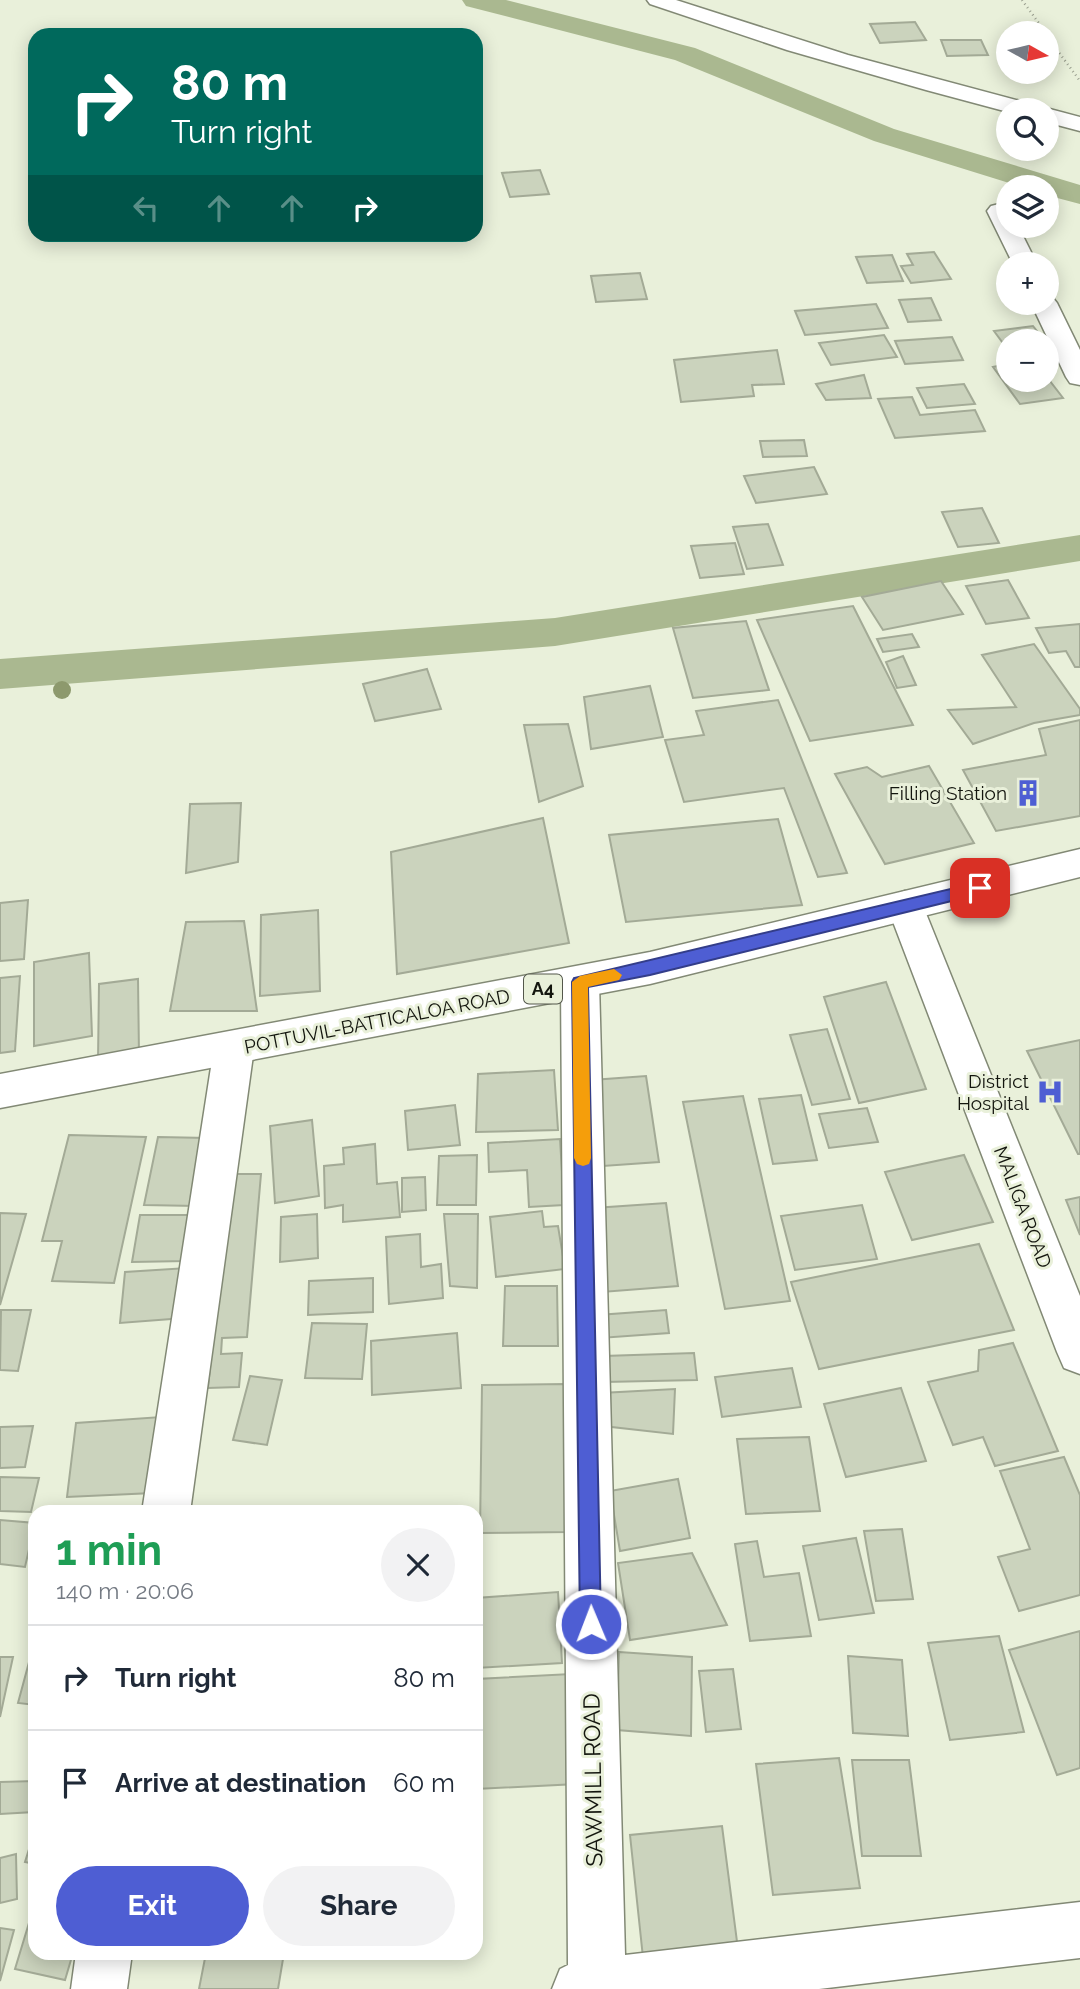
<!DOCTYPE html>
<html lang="en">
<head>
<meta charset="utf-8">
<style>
	:root { --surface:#fff; --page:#f2f2f3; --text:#1f2937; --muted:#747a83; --line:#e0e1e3; --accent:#4e5ed3 }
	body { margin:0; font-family:Raleway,sans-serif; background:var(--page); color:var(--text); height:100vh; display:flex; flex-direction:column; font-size:26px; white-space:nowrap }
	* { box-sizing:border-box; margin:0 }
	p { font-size:23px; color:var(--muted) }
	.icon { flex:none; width:38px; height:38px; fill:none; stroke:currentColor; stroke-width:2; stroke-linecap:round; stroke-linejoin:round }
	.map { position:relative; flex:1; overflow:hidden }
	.panel { position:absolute; left:28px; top:1505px; width:455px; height:455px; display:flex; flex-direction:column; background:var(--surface); border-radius:21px; box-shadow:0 4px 18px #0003 }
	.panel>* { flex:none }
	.banner { position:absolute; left:28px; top:28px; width:455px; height:214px; border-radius:21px; box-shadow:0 4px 18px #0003; background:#00695c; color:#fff; overflow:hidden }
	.needle { width:46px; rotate:98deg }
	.fabs { position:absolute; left:996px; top:21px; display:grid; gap:14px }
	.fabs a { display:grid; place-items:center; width:63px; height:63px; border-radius:50%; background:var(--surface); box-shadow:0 4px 18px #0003; font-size:35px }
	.pin { position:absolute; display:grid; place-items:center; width:60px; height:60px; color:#fff; margin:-30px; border-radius:14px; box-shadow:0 4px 10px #0006 }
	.me { position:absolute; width:77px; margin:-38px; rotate:359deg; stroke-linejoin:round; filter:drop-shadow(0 0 5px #0008) }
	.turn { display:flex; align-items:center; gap:24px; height:147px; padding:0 28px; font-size:32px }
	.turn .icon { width:91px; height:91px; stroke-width:2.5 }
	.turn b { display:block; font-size:49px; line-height:60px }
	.lanes { display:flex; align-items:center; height:66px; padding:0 28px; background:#0003; justify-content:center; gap:35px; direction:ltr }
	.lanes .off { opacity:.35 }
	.round { display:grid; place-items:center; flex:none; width:74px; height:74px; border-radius:37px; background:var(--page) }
	.summary { display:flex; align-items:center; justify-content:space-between; height:119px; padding:0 28px }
	h1 { font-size:42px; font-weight:700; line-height:52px; color:#1e9e55 }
	.action { display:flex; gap:14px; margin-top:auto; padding:14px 28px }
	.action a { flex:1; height:80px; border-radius:42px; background:var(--accent); color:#fff; font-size:28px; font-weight:700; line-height:80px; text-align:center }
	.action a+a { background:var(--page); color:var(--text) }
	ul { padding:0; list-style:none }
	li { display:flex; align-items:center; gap:21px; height:105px; padding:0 28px; border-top:2px solid var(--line) }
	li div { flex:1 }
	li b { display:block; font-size:26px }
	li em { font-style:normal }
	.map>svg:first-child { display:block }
</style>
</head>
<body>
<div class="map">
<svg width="1080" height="1989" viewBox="0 0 1080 1989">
	<rect width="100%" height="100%" fill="#e9f0da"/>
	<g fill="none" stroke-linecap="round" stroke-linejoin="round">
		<!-- canal -->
		<path fill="#aab890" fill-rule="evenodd" d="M462 0H506L695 48 894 129 1080 185V204L1046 195V187H1022L874 141 675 60 466 6Z
			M1080 535V561L555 646 0 689V659L555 618Z"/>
	</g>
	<!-- building -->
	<path fill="#cbd3bd" stroke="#a3aa96" stroke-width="2" d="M915 22 926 40 880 43 870 24Z
		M941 40H981L988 55 947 56Z
		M540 170 549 194 510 197 502 173Z
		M934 252 951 279 911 283 901 266 913 265 907 254Z
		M892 255 903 281 867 283 856 257Z
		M640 273 647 299 596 302 591 276Z
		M931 298 941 320 908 322 899 300Z
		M876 304 888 328 805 335 795 311Z
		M1033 326 1045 341H1008V350L994 331Z
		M884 335 897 357 831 365 819 343Z
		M952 337 963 360 905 364 895 341Z
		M777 350 784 384 752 385 754 396 681 402 674 360Z
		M1008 364V380H1046V376L1063 398 1020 404 993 367Z
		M864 375 871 398 826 400 816 384Z
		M964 384 975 404 927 408 917 388Z
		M912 397 920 415 975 410 985 431 895 438 878 399Z
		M804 440 807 456 763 457 760 441Z
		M814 467 827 494 756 503 744 476Z
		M982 508 999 543 958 547 942 512Z
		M768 524 783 565 747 569 733 527Z
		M735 543 744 574 700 578 691 546Z
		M1008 580 1029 618 986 624 966 586Z
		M941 581 963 614 883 630 862 597Z
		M853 606 913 725 810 741 757 620Z
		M746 621 769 690 693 698 673 628Z
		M1080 624V667H1075L1066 651 1049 653 1036 628Z
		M912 634 919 647 883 652 877 639Z
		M1034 644 1080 709V715L1034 723 973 744 948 710 1016 707 982 655Z
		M903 656 916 685 897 688 886 662Z
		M427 669 441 709 375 721 363 684Z
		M650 686 663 737 591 749 584 697Z
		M778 700 847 873 818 877 784 788 684 802 665 740 704 735 696 711Z
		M1080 720V816L996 831 963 770 1046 755 1039 729Z
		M568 724 583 786 539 802 524 725Z
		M929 766 974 843 885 864 835 774 867 767 882 777Z
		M241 803 238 862 186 873 190 804Z
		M543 818 569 943 397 974 391 852Z
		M778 819 802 905 626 922 609 835Z
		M28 900 24 959 0 961V903Z
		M318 910 320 991 260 996 261 915Z
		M244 921 257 1011H170L186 922Z
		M89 953 92 1036 34 1046V962Z
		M20 976 15 1051 0 1053V978Z
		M138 979 139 1055 98 1061 99 984Z
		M886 982 926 1089 859 1103 824 997Z
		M827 1029 850 1099 812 1105 790 1035Z
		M1080 1040V1154H1078L1027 1051Z
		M554 1070 558 1130 476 1132 478 1074Z
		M646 1076 659 1162 603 1166 592 1080Z
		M801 1095 817 1160 773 1164 759 1099Z
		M743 1096 790 1301 725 1309 683 1102Z
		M455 1105 460 1145 408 1150 405 1111Z
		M867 1108 878 1142 829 1148 819 1114Z
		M312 1120 319 1196 275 1203 270 1126Z
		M69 1135 146 1137 114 1283 52 1281 62 1241H42Z
		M158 1137 208 1138 196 1206 144 1205Z
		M560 1139 564 1205 529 1207 527 1170 489 1172 488 1143Z
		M375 1144 377 1184 397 1182 400 1217 343 1222V1205L325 1208 324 1166 344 1164 343 1148Z
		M477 1155 476 1205H437L439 1156Z
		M964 1155 993 1222 912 1240 885 1172Z
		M229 1174H261L247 1337 222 1338 221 1354 242 1353 239 1387 208 1388Z
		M425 1177 426 1210 402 1212V1178Z
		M1080 1197V1235L1066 1200Z
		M666 1203 678 1286 602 1292 594 1208Z
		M862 1205 877 1259 795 1270 781 1216Z
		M542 1211 544 1227 558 1226 565 1269 496 1277 490 1217Z
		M0 1213 26 1214 0 1305Z
		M317 1214 318 1258 280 1262 281 1217Z
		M444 1214H478L477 1288 450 1286Z
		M140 1215H193L186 1261 132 1262Z
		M420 1234 421 1267 441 1264 443 1298 389 1304 386 1237Z
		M979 1244 1014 1330 819 1369 791 1282Z
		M187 1268 184 1318 120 1323 125 1272Z
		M373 1278V1312L308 1315 309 1281Z
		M505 1286H557L558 1346H503Z
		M1 1310H31L18 1371 0 1370Z
		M666 1310 669 1333 600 1338 598 1315Z
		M312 1323 367 1324 362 1379 305 1378Z
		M457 1333 461 1388 372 1395 371 1341Z
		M1013 1343 1058 1451 995 1466 983 1437 953 1445 928 1382 978 1371 979 1350Z
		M694 1353 697 1380 605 1382 604 1356Z
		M792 1368 801 1407 722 1417 715 1377Z
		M250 1376 282 1380 267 1445 233 1440Z
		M565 1384 568 1532 480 1533 482 1385Z
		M901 1388 926 1461 846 1477 824 1404Z
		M675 1389 673 1434 603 1426 601 1393Z
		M161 1417 153 1493 67 1497 76 1423Z
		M33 1426 25 1467 0 1468V1427Z
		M809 1437 820 1511 746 1514 737 1439Z
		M1064 1457 1080 1495V1595L1019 1611 998 1557 1030 1549 1000 1471Z
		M0 1477 39 1478 31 1512 0 1511Z
		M678 1479 690 1538 620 1551 610 1491Z
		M0 1520 35 1523 25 1567 0 1564Z
		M902 1529 913 1599 876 1601 864 1531Z
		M856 1538 874 1613 819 1620 803 1546Z
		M757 1541 764 1577 799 1573 811 1636 750 1641 735 1544Z
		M692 1553 727 1625 630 1640 618 1563Z
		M558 1592 562 1663 476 1668V1598Z
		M1080 1631V1768L1057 1775 1009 1650Z
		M999 1636 1024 1732 950 1740 928 1643Z
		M32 1651H35V1705L18 1703Z
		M619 1652 692 1657 691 1736 617 1730Z
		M848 1656 902 1660 908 1736 853 1733Z
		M0 1657H13L0 1717Z
		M733 1669 741 1729 706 1732 699 1671Z
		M571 1674 577 1784 476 1789V1679Z
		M839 1758 860 1888 773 1895 756 1764Z
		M852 1760H909L921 1856H862Z
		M35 1781 34 1812 0 1814V1782Z
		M722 1826 739 1957 644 1967 630 1835Z
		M35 1830V1864L25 1862Z
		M16 1854 17 1899 0 1903V1858Z
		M32 1913 35 1914V1953H73L65 1980 15 1969Z
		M0 1928 14 1930 0 1981Z
		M206 1953H284L278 1989H199Z"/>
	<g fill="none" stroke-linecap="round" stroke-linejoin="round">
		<defs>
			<path id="street" d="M647 0H676L848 55 1035 105 1038 110 1008 112 926 90 787 50 650 4Z
				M1046 108 1080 117V131L1046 122V110H1038Z
				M999 204 1008 207V226H1018L1037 264H1013L987 211 991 206Z
				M1046 296 1053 298 1057 303 1080 350V385L1070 383 1066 377 1031 303H1046Z
				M905 891 918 896 923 906 1080 1296V1374L1064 1368 1057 1352 887 906 892 896Z
				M580 966 594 971 599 982 625 1955 1080 1902V1958L819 1989H552L560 1969 568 1965 561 982 566 971Z
				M234 1031 248 1036 254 1048 190 1512H142L214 1048 220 1036Z
				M76 1953H132L127 1989H71Z"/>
			<path id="highway" d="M1080 849V877L650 984 0 1108V1074L650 952Z"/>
		</defs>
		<!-- street casing -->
		<use href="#street" stroke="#828975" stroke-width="3"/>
		<!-- highway casing -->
		<use href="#highway" stroke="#828975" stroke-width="3"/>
		<!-- path -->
		<path stroke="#999e8e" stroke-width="2.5" stroke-dasharray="1 3.5" stroke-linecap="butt" d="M1022 0 1046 33
			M1046 35 1080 81"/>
		<!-- street -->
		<use href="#street" fill="#fff" fill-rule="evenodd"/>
		<!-- highway -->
		<use href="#highway" fill="#fff" fill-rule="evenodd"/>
	</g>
	<!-- trees -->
	<circle fill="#8d996d" cx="62" cy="690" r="9"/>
	<!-- route -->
	<path fill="#4e5ed3" stroke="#333d89" stroke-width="2" d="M980 882 988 888 980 894 650 975 588 987 601 1624 598 1631 591 1634 583 1631 580 1624 572 982 574 978Z"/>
	<!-- slow -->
	<path fill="#f59e0b" d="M614 969 622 975 619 980 588 987 591 1158 589 1164 583 1166 577 1164 574 1158 572 982 580 976Z"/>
	<!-- icons -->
	<defs>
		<symbol id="building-bare" viewBox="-9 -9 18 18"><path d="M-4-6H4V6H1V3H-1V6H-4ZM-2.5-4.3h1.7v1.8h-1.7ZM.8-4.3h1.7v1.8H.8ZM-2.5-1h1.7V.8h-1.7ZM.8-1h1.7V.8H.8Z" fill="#4e5ed3" stroke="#e9f0da" stroke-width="2.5" paint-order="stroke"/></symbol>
		<symbol id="hospital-bare" viewBox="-9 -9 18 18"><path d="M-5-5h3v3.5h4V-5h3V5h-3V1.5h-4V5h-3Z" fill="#4e5ed3" stroke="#e9f0da" stroke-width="2.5" paint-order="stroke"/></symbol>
	</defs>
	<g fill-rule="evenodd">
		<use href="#building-bare" x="1009" y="774" width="38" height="38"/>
		<use href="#hospital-bare" x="1031" y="1073" width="38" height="38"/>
	</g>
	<g text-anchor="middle" stroke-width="6" stroke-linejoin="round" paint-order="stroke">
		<!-- shield labels -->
		<rect fill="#e9f0da" stroke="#53574b" stroke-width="2" x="524" y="974.5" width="38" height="29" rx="5"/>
		<g font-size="18" font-weight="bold" fill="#13150e">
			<text x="543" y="995">A4</text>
		</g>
		<!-- poi labels -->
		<g font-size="19" fill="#13150e" stroke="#e9f0da" text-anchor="end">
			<text x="1007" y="800">Filling Station</text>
			<text x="1029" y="1088">District<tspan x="1029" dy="22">Hospital</tspan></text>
		</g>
		<!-- street labels -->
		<g font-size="19" fill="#13150e" stroke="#e9f0da">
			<text transform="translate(377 1021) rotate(-11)" y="7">POTTUVIL-BATTICALOA ROAD</text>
			<text transform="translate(1023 1207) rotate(69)" y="7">MALIGA ROAD</text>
		</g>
		<!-- near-street labels -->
		<g font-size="23" fill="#13150e" stroke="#e9f0da">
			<text transform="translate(593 1780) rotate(-91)" y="8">SAWMILL ROAD</text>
		</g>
	</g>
</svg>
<div class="fabs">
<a><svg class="needle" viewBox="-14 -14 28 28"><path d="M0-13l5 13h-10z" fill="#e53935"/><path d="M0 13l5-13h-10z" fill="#747a83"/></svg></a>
<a><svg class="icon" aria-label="search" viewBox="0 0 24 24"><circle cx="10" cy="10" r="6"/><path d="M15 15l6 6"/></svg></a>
<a><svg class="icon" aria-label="layers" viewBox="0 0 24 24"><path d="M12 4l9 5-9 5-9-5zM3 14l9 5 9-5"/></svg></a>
<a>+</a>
<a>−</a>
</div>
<div class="pin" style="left:980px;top:888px;background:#d93025"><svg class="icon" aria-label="arrive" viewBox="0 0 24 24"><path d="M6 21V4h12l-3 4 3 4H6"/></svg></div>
<svg class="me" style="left:591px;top:1624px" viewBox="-20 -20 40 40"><circle r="17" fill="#4e5ed3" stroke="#fff" stroke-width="3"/><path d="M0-11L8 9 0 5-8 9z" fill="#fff"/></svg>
<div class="banner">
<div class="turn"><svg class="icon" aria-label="right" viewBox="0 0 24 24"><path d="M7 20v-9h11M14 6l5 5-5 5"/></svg><div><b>80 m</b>Turn right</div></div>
<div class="lanes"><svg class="icon off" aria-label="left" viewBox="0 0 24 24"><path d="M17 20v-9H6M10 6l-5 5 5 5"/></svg><svg class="icon off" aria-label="ahead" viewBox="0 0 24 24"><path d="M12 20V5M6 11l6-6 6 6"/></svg><svg class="icon off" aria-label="ahead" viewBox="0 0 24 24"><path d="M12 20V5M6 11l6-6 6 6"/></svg><svg class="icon" aria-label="right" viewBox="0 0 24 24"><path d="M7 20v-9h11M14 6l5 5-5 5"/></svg></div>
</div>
<section class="panel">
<div class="summary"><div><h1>1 min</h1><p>140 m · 20:06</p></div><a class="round"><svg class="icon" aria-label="close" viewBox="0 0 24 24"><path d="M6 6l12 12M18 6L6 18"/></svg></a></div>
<ul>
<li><svg class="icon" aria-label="right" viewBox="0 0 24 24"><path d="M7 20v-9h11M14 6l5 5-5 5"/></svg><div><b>Turn right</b></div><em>80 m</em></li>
<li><svg class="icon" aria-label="arrive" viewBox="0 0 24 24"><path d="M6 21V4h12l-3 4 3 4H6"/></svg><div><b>Arrive at destination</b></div><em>60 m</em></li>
</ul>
<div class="action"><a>Exit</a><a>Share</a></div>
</section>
</div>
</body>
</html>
